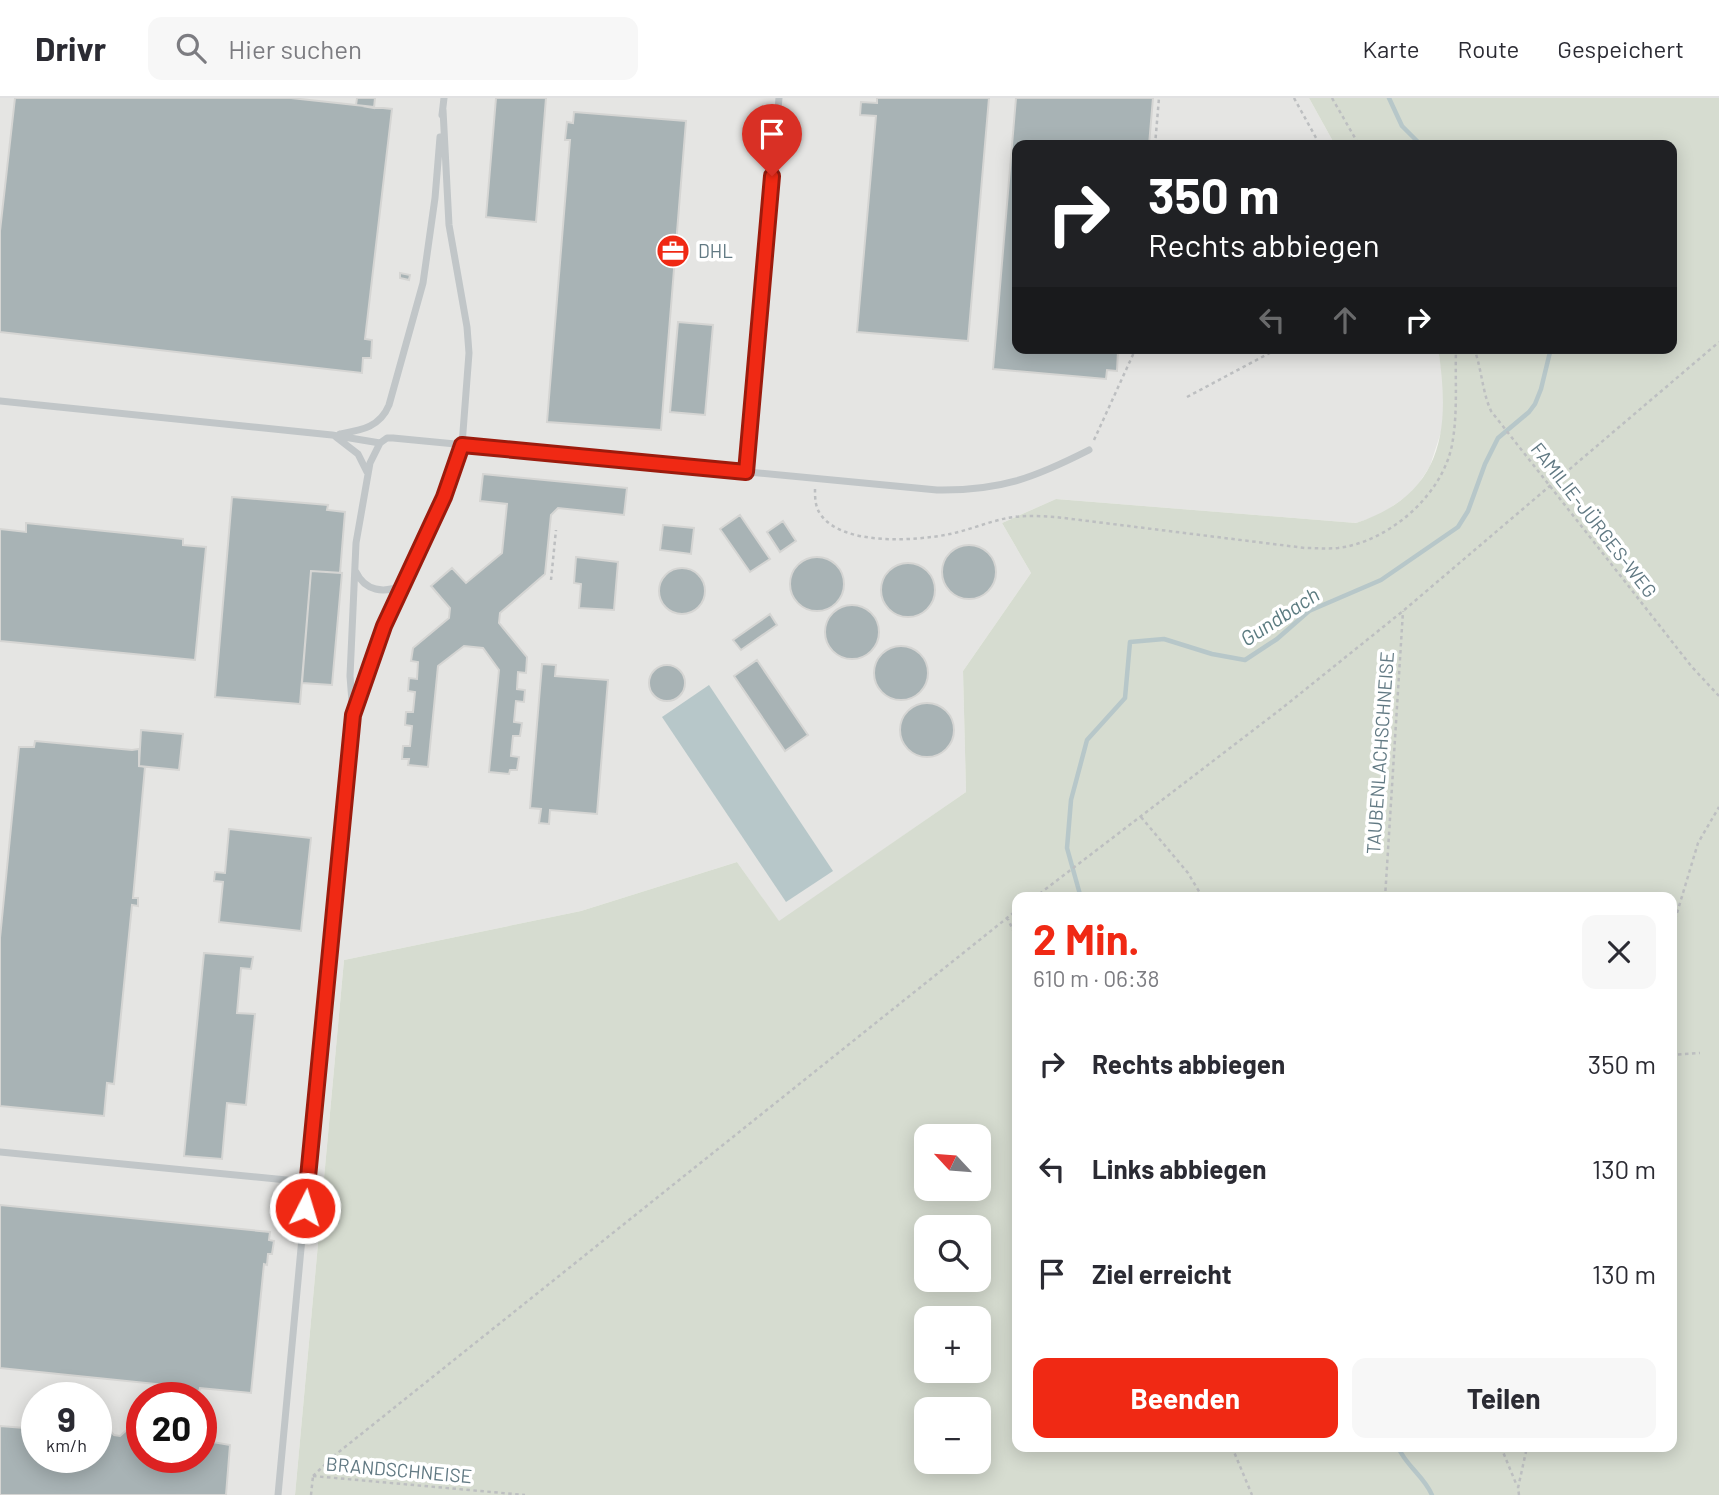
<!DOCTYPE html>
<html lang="de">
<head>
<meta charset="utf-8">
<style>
	:root { --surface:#fff; --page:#f7f7f7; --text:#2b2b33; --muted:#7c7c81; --line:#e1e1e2; --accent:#f02914 }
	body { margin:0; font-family:Barlow,sans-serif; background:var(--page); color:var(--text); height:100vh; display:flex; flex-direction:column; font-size:26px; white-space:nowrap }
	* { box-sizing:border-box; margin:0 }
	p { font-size:23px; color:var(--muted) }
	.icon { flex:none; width:38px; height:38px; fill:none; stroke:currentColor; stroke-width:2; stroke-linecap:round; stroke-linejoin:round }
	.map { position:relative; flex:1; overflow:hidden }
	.panel { position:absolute; left:1012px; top:794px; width:665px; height:560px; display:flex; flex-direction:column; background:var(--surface); border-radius:14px; box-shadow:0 4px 18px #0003 }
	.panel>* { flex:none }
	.hud { position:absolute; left:1012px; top:42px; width:665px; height:214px; border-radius:14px; box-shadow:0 4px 18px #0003; background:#202124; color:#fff; overflow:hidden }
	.needle { width:46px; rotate:296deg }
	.fabs { position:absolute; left:914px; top:1026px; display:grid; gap:14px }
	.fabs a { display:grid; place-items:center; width:77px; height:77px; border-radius:14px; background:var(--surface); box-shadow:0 4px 18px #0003; font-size:35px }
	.speed { position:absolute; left:21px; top:1284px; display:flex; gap:14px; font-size:35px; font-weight:700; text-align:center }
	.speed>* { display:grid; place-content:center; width:91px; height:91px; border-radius:50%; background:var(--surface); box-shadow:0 4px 18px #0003; line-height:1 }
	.speed small { font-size:18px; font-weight:400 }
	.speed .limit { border:10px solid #d22; background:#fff; color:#111 }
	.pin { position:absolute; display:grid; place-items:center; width:60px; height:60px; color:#fff; margin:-72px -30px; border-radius:50% 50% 50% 0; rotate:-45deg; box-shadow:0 0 7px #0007 }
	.pin .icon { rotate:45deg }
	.me { position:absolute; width:77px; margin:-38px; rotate:5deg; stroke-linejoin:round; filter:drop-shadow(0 0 5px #0008) }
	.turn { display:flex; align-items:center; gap:24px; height:147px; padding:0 21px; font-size:32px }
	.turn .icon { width:91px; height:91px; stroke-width:2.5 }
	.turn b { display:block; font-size:49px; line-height:60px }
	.lanes { display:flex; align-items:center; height:66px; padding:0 21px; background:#0003; justify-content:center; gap:35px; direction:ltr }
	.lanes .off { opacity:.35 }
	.round { display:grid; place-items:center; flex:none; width:74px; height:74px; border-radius:14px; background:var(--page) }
	.headline { display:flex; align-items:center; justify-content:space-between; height:119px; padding:0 21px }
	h1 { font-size:42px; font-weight:700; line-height:52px; color:var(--accent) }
	.cta { display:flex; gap:14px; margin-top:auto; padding:14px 21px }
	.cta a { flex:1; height:80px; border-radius:14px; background:var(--accent); color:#fff; font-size:28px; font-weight:700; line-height:80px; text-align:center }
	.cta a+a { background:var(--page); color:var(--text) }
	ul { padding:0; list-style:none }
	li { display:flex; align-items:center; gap:21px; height:105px; padding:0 21px }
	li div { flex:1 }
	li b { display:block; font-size:26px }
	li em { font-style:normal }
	header { display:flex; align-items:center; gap:42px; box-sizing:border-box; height:98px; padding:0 35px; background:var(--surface); border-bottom:2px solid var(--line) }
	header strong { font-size:33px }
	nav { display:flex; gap:38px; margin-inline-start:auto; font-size:24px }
	.search { width:490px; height:63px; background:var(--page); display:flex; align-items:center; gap:18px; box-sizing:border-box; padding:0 24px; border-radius:14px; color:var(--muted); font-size:26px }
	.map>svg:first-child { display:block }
</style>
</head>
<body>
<header>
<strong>Drivr</strong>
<div class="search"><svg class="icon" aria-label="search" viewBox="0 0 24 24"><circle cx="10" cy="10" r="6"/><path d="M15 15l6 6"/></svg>Hier suchen</div>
<nav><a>Karte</a><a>Route</a><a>Gespeichert</a></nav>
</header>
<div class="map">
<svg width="1719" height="1397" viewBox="0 0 1719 1397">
	<rect width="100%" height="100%" fill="#f4f4f0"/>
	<!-- built -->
	<path fill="#e5e5e3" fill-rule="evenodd" d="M0 0H1309L1335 47H1017V250H1438L1443 282V328L1430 368 1414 393 1380 417 1356 425 1056 401 1002 425 1031 475 963 573 966 694 779 824 737 764 581 813 344 862 295 1397H0ZM37 1300H96V1360H37ZM142 1300H201V1360H142Z"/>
	<!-- green -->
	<path fill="#d6dcd0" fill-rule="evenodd" d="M1309 0H1719V1397H295L344 862 581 813 737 764 779 823 966 694 963 573 1031 475 1002 425 1056 401 1356 425C1443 396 1451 332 1438 250H1671V47H1335ZM1017 800H1671V1349H1017ZM926 1038H978V1090H926ZM926 1129H978V1181H926ZM926 1220H978V1272H926ZM926 1311H978V1363H926Z"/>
	<!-- water -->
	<path fill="#b7c7c9" d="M709 587 833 773 786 804 662 619Z"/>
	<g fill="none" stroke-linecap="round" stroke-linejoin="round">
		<!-- stream -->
		<path stroke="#b7c7c9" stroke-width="4.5" d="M1389 0 1402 28 1421 47
			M1081 800 1067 750 1071 702 1087 642 1125 600 1130 544 1164 541 1212 556 1245 562 1277 541 1309 513 1381 482 1458 429 1468 413 1485 366 1498 340 1529 314 1535 306 1541 291 1551 250
			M1398 1349C1406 1368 1424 1378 1432 1397"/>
	</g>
	<!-- building -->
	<path fill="#a8b3b5" stroke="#d5d5d3" stroke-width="2" d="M15 0H291L392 11 365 241 372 242 371 260H363L362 275 0 234V133Z
		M357 0H375L374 10 356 7Z
		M496 0H546L536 124 486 119Z
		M877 0H989L968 243 857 234 876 18 860 17 861 4 877 5Z
		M1016 0H1153L1149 47H1017V250H1107L1118 253 1117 273 1107 272 1106 281 993 271Z
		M574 14 686 23 661 332 547 324 570 42H565L567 24 573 25Z
		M400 175 410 177 409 182 400 180Z
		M678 224 713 227 705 317 670 314Z
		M483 376 627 390 624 417 558 410 551 417 545 476 500 515 499 525 527 559 526 575 518 574 517 591 525 592 524 604 516 603 514 624 522 625 520 638H513L511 658 519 659 517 672H510L509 676 489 674 499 572 483 550 464 548 438 568 428 669 408 667 409 661H402L403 648H410L412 628 405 627 406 614H413L415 594 408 593 409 580 417 581 418 564 411 563 413 550 449 520 450 510 431 488 452 470 466 485 502 455 507 406 480 403Z
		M232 399 328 407 327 412 345 414 340 475 311 473 300 606 215 599Z
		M740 417 770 461 750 474 720 431Z
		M783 423 796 443 780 454 767 434Z
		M26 425 183 441V447L206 449 195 562 0 543V431L26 434Z
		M663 427 694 430 691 456 660 452Z
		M942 474a27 27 0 1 1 54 0a27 27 0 1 1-54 0Z
		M576 459 618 464 614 512 579 510 581 486 574 485Z
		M790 486a27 27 0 1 1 54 0a27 27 0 1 1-54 0Z
		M881 492a27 27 0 1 1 54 0a27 27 0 1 1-54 0Z
		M659 493a23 23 0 1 1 46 0a23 23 0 1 1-46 0Z
		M311 473 342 475 332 587 302 585Z
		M825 534a27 27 0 1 1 54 0a27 27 0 1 1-54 0Z
		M770 516 777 527 741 552 733 542Z
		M874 575a27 27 0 1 1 54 0a27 27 0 1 1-54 0Z
		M757 562 808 637 785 653 734 578Z
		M542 566 556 567 555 578 608 582 597 716 550 712 549 726 539 725 541 711 530 710Z
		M649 585a18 18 0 1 1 36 0a18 18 0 1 1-36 0Z
		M900 632a27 27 0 1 1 54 0a27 27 0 1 1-54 0Z
		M141 632 183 636 179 672 139 668Z
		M35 643 132 652 139 651V668L145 669 133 800H138V808L132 807 114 986 107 985 104 1018 0 1008V840L19 649H34Z
		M229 731 311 740 301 833 219 824 223 784 214 783 215 774 225 775Z
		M204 855 253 859 251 871 241 870 237 915 255 916 246 1007 227 1005 222 1061 184 1058Z
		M0 1107 270 1134 269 1142 274 1143 272 1156H268L267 1167 264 1166 251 1295 200 1290 199 1294 185 1292 186 1289 0 1270Z
		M0 1328 37 1331V1360H96V1336L106 1328 114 1337 120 1338 129 1330 137 1339H142V1360H201V1342L230 1347 226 1397H0Z"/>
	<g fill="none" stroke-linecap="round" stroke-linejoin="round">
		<!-- path -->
		<path stroke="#bdbfc1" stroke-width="2.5" stroke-dasharray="3.5 3.5" stroke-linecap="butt" d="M1294 0 1320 47
			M1332 0 1359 47
			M1155 47 1159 0
			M1474 250C1482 272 1482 293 1491 313L1692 569 1719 598
			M1187 299 1279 250
			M1094 342 1136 250
			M815 391C815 400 815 409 821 417 843 448 916 443 950 436 969 432 988 424 1007 420 1023 417 1040 418 1056 419L1305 450C1316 450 1327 451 1338 450 1388 444 1442 398 1452 347 1458 315 1455 283 1456 250
			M551 482 556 432
			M1141 719 1188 775 1203 800
			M1034 800 1281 611 1403 513 1719 244
			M1385 800 1403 513
			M1007 819 1017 841
			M1671 835 1698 745 1719 709
			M1671 957 1700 955
			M1232 1349 1252 1397
			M1501 1349 1517 1388
			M313 1378 335 1357 1017 812
			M313 1378 525 1397
			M311 1397 313 1378
			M1519 1397 1518 1390 1527 1349"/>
		<!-- service -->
		<path stroke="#c1c6c8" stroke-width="7" d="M442 17 444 0
			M0 303 332 337 380 345
			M340 336C362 332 380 329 389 307L423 185 435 100 440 39
			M336 339 358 356 367 374
			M746 374 779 0
			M356 474C365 493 384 496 402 487
			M354 615 384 528 444 399 462 347 469 255 467 229 449 127 443 12
			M0 1054 307 1084
			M278 1397 330 840 353 617 350 578 356 445 370 365 380 345 387 340H393L937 392C1000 393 1034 380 1089 352"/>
	</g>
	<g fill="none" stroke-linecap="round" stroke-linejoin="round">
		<defs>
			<path id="route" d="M305 1110 353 617 384 528 444 399 462 347 746 374 772 78"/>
		</defs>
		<!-- route casing -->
		<use href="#route" stroke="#9c1b0d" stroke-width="18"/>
		<!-- route -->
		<use href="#route" stroke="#f02914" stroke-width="12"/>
	</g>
	<!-- icons -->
	<defs>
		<symbol id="office-disc" viewBox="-11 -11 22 22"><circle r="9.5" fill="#f02914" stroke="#fff"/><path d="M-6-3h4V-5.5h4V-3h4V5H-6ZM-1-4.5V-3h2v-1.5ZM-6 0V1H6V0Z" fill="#fff"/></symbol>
	</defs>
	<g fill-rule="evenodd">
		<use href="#office-disc" x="654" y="134" width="38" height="38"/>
	</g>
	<g text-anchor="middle" stroke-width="7" stroke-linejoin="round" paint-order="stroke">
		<!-- poi labels -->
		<g font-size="19" fill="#617983" stroke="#fff" text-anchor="start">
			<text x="698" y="160">DHL</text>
		</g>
		<!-- street labels -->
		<g font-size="19" fill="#617983" stroke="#fff">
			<text transform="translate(1594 422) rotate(52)" y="7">FAMILIE-JÜRGES-WEG</text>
			<text transform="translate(1380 655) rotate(-86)" y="7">TAUBENLACHSCHNEISE</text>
			<text transform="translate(399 1372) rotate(5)" y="7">BRANDSCHNEISE</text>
		</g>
		<!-- water labels -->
		<g font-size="21" font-style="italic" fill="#5c7c81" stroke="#fff">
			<text transform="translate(1280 519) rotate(-33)" y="7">Gundbach</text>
		</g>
	</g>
</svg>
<div class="fabs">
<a><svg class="needle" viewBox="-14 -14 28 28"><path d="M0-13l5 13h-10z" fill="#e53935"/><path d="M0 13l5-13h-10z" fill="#7c7c81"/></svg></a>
<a><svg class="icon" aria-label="search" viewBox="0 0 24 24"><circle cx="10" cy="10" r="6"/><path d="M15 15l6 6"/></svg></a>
<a>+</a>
<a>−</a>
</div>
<div class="speed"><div>9<small>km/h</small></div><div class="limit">20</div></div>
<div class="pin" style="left:772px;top:78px;background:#d93025"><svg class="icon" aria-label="arrive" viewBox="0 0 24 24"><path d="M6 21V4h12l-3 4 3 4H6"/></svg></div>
<svg class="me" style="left:305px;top:1110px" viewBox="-20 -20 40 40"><circle r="17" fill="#f02914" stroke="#fff" stroke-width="3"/><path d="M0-11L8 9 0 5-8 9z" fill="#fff"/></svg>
<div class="hud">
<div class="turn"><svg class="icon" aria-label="right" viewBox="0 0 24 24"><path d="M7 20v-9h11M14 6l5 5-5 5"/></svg><div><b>350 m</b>Rechts abbiegen</div></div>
<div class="lanes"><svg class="icon off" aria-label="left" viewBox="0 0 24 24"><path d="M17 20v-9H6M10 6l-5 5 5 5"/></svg><svg class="icon off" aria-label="ahead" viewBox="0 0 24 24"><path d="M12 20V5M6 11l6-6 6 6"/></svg><svg class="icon" aria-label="right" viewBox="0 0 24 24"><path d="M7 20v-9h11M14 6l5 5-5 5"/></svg></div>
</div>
<section class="panel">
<div class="headline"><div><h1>2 Min.</h1><p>610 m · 06:38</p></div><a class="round"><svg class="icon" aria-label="close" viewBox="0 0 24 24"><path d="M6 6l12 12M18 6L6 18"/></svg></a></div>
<ul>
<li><svg class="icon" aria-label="right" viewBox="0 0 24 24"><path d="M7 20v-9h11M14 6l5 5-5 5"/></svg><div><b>Rechts abbiegen</b></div><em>350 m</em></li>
<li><svg class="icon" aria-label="left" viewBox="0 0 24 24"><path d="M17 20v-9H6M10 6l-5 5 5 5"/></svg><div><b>Links abbiegen</b></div><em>130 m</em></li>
<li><svg class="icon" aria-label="arrive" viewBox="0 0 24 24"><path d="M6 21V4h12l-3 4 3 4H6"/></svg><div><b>Ziel erreicht</b></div><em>130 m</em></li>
</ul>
<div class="cta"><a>Beenden</a><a>Teilen</a></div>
</section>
</div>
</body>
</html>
